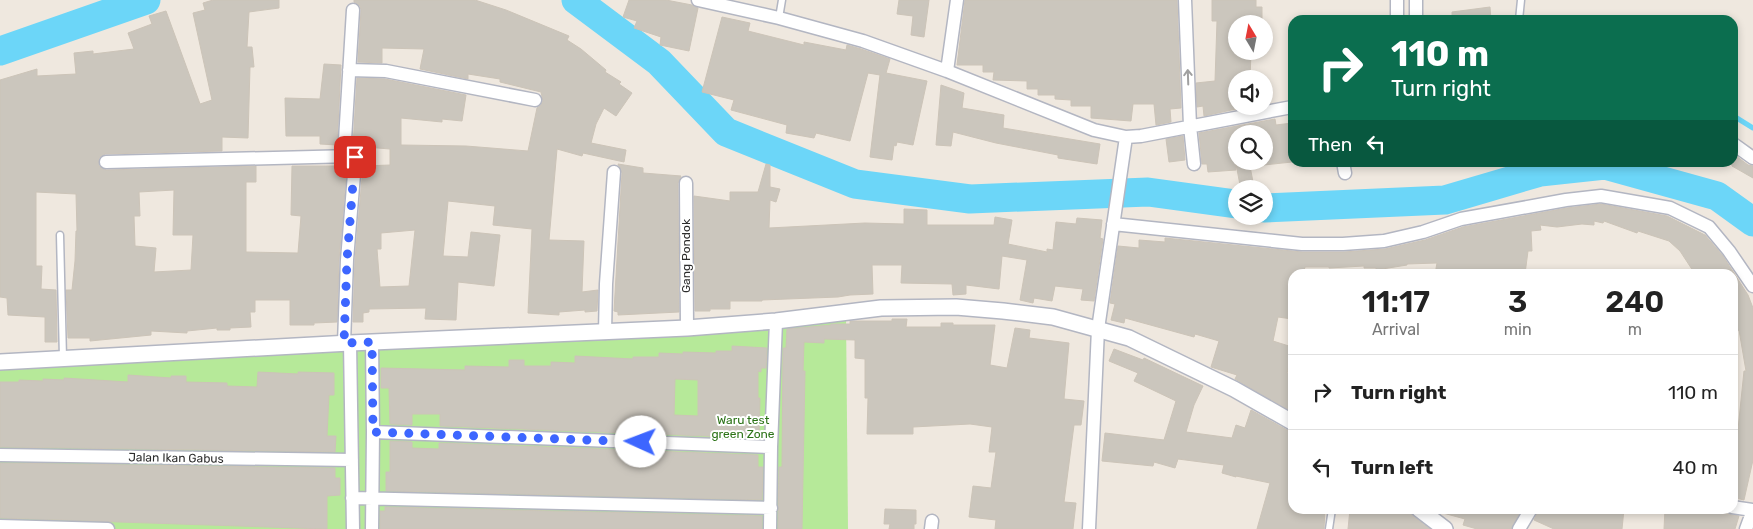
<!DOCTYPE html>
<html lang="en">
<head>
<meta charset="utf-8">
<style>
	:root { --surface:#fff; --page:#f6f6f6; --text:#222; --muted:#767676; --line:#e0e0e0 }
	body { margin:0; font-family:Rubik,sans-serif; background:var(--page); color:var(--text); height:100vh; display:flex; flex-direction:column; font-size:19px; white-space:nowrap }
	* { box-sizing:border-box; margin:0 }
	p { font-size:16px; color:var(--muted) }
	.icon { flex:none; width:28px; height:28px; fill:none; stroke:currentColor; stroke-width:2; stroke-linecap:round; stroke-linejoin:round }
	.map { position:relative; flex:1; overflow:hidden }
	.sheet { position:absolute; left:1288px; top:269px; width:450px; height:245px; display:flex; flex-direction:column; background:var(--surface); border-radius:15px; box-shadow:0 2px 8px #0003 }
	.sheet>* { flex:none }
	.banner { position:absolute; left:1288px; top:15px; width:450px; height:152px; border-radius:15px; box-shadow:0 2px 8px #0003; background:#0b6e4f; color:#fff; overflow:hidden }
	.needle { width:32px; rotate:350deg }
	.controls { position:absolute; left:1228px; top:15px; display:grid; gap:10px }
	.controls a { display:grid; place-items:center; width:45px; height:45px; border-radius:50%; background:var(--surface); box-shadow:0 2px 8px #0003; font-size:25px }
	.pin { position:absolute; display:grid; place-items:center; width:42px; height:42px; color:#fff; margin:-21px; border-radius:10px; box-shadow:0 2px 8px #0006 }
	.me { position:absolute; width:55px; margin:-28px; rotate:272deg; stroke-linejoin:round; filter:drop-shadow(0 0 4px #0008) }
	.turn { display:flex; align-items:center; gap:18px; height:105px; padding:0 20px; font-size:22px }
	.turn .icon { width:65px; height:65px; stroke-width:2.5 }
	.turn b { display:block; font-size:35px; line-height:42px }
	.then { display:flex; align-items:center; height:48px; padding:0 20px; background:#0003; gap:10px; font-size:19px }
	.eta { display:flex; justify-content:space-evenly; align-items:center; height:85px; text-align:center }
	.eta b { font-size:30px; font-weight:600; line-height:35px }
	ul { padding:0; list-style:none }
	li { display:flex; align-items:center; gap:15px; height:75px; padding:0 20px; border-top:1px solid var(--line) }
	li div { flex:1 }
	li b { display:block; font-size:19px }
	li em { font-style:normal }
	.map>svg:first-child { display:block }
</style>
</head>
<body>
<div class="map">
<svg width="1753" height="529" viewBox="0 0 1753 529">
	<rect width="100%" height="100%" fill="#efe8df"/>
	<!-- green -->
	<path fill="#b6e999" d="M846 313 848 529H0V362Z"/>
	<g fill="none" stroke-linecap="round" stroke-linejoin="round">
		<!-- stream -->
		<path stroke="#6cd6f8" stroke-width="5" d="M1732 115 1753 128"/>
		<!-- river -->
		<path stroke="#6cd6f8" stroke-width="29" d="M576 0 659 62 726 132 855 184 970 199 1148 192 1236 204
			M0 51 146 0
			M1264 208 1445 200 1540 172 1605 165 1717 196 1753 222"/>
	</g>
	<!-- building -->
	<path fill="#cbc6bd" stroke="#ccc4b8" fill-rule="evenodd" d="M213 0H279V8L249 12 247 47H252L254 67H250L248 138 222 137V151L105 154 99 158V166L106 170 256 166V182H246V252L298 253 301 216 291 215 292 166H347L339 260 337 322 314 323V325H290V300H255V312H250L251 327 230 328V330H217V328L187 331V333L151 331V335L90 341V338H68L66 290H72L75 261 76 231H77L76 194 36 192V266H42L41 289 56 290 57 342H45V317L8 315 7 298 0 297V80L37 69V76L76 74 74 53 93 51V54L134 49 128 33 152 24 149 16 166 11 200 104 212 100 193 13 205 10 203 3ZM174 190 173 235H193L191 270 154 272 156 248 135 246 134 216H140L139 192Z
		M354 0H475L506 10 569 36 567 40 581 49 606 70 605 72 621 82 619 84 632 93 616 116 604 108 596 124 591 143 626 150 624 162 583 153 582 156 557 149 549 240 584 241 582 292 598 290 597 311 585 312V310L559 312V315L528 313 532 229 493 225 495 206 448 201 443 256 468 257 471 232 500 235 494 286 458 282 456 320 425 319 426 308 369 309V312L363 313V322H353L355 260 363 166 390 165V149L353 146 357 78 385 79 466 95 462 121 442 119V122L401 118V145L466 146 528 151 537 108 541 105 543 101 541 92 500 82V79L468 74V79L420 69 424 49 382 48V63L358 62 361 10 360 6 354 2ZM415 230 409 286 380 287 377 249H381V233Z
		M629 0H666L692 5 698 8 689 51 660 45 661 37 634 28 637 21 623 17Z
		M899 0H929L924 37 911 35 913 16 897 14Z
		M965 0H1177L1181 108 1170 109 1171 122 1156 125 1154 104H1133L1131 121 1091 118V106H1071V100L1055 99V95H1038V89H1027V81L993 80 994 72H983V65H957Z
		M1212 0H1256V7H1262V22L1236 21V51L1251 52 1250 79H1236V109L1204 116 1203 106 1197 107 1196 83 1215 81 1217 21H1212Z
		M1490 7 1491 20H1452V12Z
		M722 17 750 23 748 31 804 45V42L846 50 847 45 861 49 890 59 886 73 927 81 913 145 897 142 896 146 894 145 892 160 870 157 880 75 868 73 850 141 816 133 814 138 786 133 787 125 731 110 734 100 702 92Z
		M324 64 341 65 337 145 320 144V136H286L285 98 320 99Z
		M941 85 964 93 962 108 1004 115 1003 128 1100 144 1097 164 1058 158V155L996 143 953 132 951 146 936 145Z
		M1275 119 1276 125 1292 123V162L1264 165V134H1236V161H1249L1253 182 1240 185 1236 164V170L1208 172 1207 164H1202L1199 133Z
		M1183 136 1185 160 1169 162 1166 139Z
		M1732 153 1748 165 1753 166V178L1732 166Z
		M618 164 643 168V173L681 176 678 183 679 312 618 315V312L614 311 622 173Z
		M766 164 770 165V187L780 189 776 202 770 200 769 228 865 223 904 224V209L927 210V225H994L995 217 1012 220 1008 244 1047 252V249L1053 250 1056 222 1076 224 1077 218 1102 220 1100 238 1103 239 1094 301 1081 300 1083 289 1055 286 1052 301 1034 298 1033 303 1020 300 1027 260 1002 256 999 289 966 285V294L953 295 952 284 901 283 902 265H872L873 294 850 295 838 297 762 300V301H730V309H710V311H695L694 196 730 201V192H758Z
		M1601 204 1667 216 1705 235 1723 256 1748 295 1753 308V460L1744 500 1732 497V439H1737L1744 371H1746L1739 330 1735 332 1732 323V274H1695L1680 251 1669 241 1638 231 1637 233 1604 221 1603 223 1594 221V225L1582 224 1557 227 1540 225 1541 230 1531 231 1532 251H1528L1525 274H1435L1437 263 1407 264V265L1376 270V268H1364V266L1329 268V267H1305L1303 274H1292V319L1278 317 1273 341 1292 347V355L1287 373 1292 375V412L1235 379 1237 375 1211 367 1219 341 1195 334 1194 337 1125 318 1124 323 1111 320 1115 304 1110 303 1118 246 1139 248V240L1165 242V238L1302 252H1344L1385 249 1425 240 1463 227 1567 208Z
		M892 319H907L906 327H941V323H953V325H995L990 365 1007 368 1015 328 1030 330 1029 338 1069 343 1064 399 1084 401 1081 425H1074L1064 502 1076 503 1073 529H995L996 520 969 517 973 486 991 488 996 452H989L992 427 970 424 913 427V434H867L868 398H865V359L855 358V340L824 339V343L804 342 803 371H805L802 529H778L779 467H782L783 348H786L787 329 831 325V324H850V321H892Z
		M732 346 767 348 766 368H761V372L758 371V398H760L759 438 440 426V414H412V425L390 424 389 388H381V368L465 370V366L509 367V360H524V366H551V362L575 363V356L633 359V357H659V353L683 354V352L716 353V351H732ZM675 379 698 380V416L674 415Z
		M1114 349 1143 360 1144 358 1203 386 1194 405 1186 432 1232 438 1236 425 1245 428 1251 410 1287 430 1292 431V509H1325L1324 529H1257L1270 483 1236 476V477L1222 473 1224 465 1178 459 1175 468 1154 462 1153 466 1102 461 1105 433 1164 440 1176 401 1134 381 1138 373 1109 361Z
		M258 372 298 374V372L334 373V395H329L327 436H336L335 452 0 447V382H19V380L43 381V379L64 380V378L128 382V375L171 378V376H186V382L227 383V386L257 387Z
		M390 441 412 442V448L439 449V443L758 455V467H763L762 500 386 491V472H390Z
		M0 463 335 468V478H340V495L327 496V529L0 518Z
		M385 507 762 516V529H380V511H385Z
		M885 509 916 510V524H914V529H889L890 524H884Z
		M1350 509H1410L1413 516 1430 529H1348Z
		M1444 509H1522L1511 529H1477L1463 525 1465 519 1443 513Z
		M1539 509H1624L1622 529H1554L1534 520Z
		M1665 509H1724L1727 514 1739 516 1735 529H1664Z"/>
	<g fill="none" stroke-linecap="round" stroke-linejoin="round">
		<defs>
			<path id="service" d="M779 18 782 0
				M1519 20 1521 0
				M60 235 63 358
				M1329 529 1332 509"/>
			<path id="minor" d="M698 0 779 18 863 41 947 71 1094 130 1126 137 1141 136 1292 107
				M1185 0 1190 126 1194 164
				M1397 0V20
				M1416 0V20
				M349 70 386 71 535 100
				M947 71 957 0
				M1732 143 1753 158
				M344 156 353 10
				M106 162 353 156 355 162 347 260 344 343
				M1343 162 1345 173
				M686 183 687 328
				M1113 224 1302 244H1343L1384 241 1423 232 1461 219 1566 200 1601 196 1670 208 1709 227 1729 251 1753 286
				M605 333 606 284 614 172
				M350 343 353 529
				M373 432 771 447
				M0 455 352 460
				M352 498 771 508
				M1732 507 1753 510
				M0 526 108 529
				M372 529 373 432 372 342
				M770 529 771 447 776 321
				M931 529 932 521
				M1089 529 1098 329 1126 137
				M1519 529 1531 509
				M1746 529 1753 510"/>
			<path id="tertiary" d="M0 362 350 343 687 328 776 321 881 308 956 307 1003 311 1053 317 1129 338 1234 389 1292 422
				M1419 509 1445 529"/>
		</defs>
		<!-- service casing -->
		<use href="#service" stroke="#b3b6c2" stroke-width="9"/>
		<!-- minor casing -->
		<use href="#minor" stroke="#b3b6c2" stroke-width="15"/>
		<!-- tertiary casing -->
		<use href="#tertiary" stroke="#b3b6c2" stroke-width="18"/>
		<!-- service -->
		<use href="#service" stroke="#fff" stroke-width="6"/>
		<!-- minor -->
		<use href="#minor" stroke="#fff" stroke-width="12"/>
		<!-- tertiary -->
		<use href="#tertiary" stroke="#fff" stroke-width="15"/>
	</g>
	<!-- one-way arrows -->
	<defs><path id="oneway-shaft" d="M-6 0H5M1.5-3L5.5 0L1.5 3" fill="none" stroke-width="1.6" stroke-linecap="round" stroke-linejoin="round" transform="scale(1.25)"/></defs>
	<use stroke="#a0a0a0" href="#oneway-shaft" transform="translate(1188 77) rotate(-92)"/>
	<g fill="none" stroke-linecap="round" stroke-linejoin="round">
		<!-- route -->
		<path stroke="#3d66ff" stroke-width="9" stroke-dasharray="0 16.2" d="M355 157 347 260 344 343 372 342 373 432 641 442"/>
	</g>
	<g text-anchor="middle" stroke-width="4" stroke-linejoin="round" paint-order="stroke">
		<!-- street labels -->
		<g font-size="12" fill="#2d2d2d" stroke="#fff">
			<text transform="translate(686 256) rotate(-90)" y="4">Gang Pondok</text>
			<text transform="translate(176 458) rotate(1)" y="4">Jalan Ikan Gabus</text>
		</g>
		<!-- park labels -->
		<g font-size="12" fill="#2b7216" stroke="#fff">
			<text x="743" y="424">Waru test<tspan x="743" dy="14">green Zone</tspan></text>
		</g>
	</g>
</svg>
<div class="controls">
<a><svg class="needle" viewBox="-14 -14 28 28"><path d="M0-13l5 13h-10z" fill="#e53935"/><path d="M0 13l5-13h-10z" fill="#767676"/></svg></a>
<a><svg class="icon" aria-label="sound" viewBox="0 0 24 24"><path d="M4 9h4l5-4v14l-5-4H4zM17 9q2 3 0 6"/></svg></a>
<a><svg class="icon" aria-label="search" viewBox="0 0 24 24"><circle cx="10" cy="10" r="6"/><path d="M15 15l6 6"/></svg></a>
<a><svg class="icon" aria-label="layers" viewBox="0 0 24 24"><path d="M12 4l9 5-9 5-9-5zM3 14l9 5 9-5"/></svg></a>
</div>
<div class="pin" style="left:355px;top:157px;background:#d93025"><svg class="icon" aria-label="arrive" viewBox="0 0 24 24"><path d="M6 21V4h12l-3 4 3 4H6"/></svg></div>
<svg class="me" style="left:641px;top:442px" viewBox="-20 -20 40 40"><circle r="19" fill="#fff"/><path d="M0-13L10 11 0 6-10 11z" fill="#3d66ff"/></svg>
<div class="banner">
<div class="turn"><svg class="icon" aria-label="right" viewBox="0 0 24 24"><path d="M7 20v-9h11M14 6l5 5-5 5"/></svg><div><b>110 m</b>Turn right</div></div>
<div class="then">Then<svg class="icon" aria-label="left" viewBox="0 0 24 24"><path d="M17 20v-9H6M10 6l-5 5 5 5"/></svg></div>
</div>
<section class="sheet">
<div class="eta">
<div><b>11:17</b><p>Arrival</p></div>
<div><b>3</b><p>min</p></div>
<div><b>240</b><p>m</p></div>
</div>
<ul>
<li><svg class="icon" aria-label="right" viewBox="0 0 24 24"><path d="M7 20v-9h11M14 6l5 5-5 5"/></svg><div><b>Turn right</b></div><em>110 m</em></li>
<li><svg class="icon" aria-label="left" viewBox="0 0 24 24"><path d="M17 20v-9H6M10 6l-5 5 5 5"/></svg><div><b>Turn left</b></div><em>40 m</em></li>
</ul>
</section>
</div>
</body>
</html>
